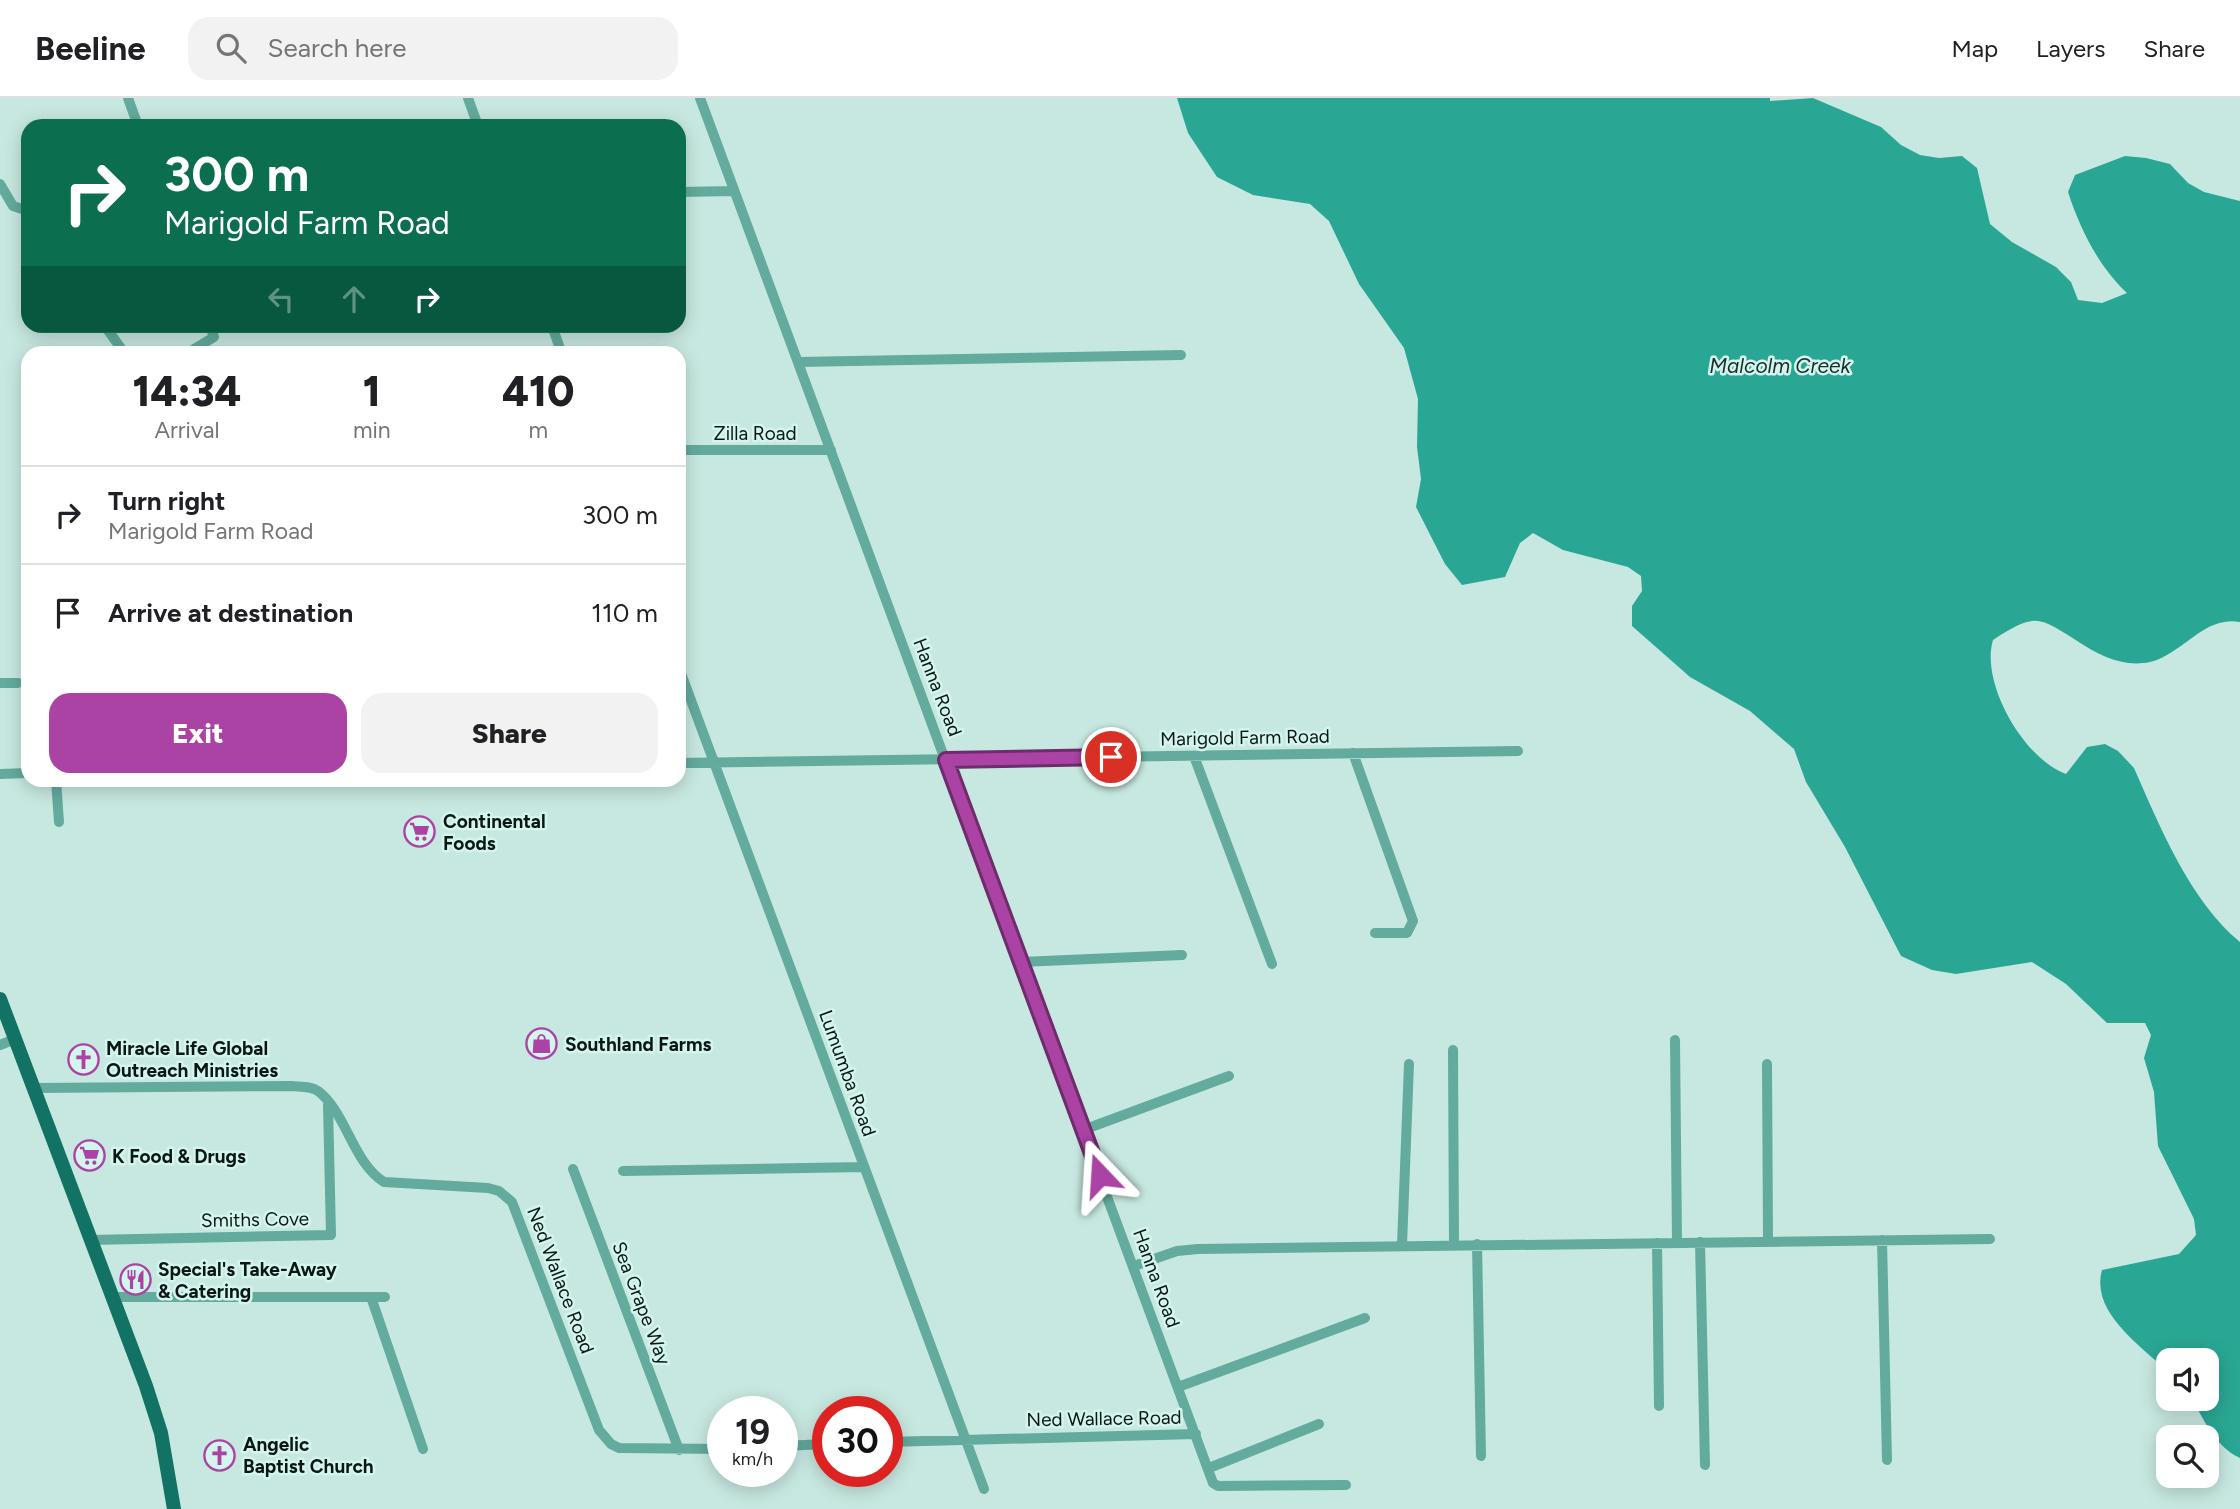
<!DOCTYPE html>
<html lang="en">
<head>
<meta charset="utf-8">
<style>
	:root { --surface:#fff; --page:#f2f2f2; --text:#202124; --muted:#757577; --line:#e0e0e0; --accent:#ab43a5 }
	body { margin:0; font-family:Figtree,sans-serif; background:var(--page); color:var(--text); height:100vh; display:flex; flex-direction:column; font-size:26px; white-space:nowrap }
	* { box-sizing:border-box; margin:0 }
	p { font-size:23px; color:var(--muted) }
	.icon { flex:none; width:38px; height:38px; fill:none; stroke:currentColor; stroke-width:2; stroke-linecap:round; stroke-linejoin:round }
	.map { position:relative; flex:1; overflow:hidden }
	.drawer { position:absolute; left:21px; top:248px; width:665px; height:441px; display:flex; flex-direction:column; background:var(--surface); border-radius:21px; box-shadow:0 4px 18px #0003 }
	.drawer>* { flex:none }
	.top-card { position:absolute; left:21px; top:21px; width:665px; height:214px; border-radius:21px; box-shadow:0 4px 18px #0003; background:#0b6e4f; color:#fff; overflow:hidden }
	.tools { position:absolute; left:2156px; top:1250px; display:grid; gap:14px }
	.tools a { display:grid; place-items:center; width:63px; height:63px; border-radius:14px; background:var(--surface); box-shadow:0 4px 18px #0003; font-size:35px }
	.speed { position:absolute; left:707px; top:1298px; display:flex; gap:14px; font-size:35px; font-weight:700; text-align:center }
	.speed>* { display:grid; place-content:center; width:91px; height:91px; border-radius:50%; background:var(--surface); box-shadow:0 4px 18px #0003; line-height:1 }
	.speed small { font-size:18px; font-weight:400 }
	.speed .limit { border:10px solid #d22; background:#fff; color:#111 }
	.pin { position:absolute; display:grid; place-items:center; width:60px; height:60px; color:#fff; margin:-30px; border:4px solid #fff; border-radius:50%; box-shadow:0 2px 7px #0007 }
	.me { position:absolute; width:77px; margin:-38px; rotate:340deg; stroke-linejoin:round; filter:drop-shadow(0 0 5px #0008) }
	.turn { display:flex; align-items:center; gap:24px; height:147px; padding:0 28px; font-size:32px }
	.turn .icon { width:91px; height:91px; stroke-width:2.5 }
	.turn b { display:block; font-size:49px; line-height:60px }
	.lanes { display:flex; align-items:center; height:66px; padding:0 28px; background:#0003; justify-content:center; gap:35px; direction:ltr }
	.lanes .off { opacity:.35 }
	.eta { display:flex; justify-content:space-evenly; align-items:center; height:119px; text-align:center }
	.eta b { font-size:42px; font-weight:800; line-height:49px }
	.cta { display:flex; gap:14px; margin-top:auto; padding:14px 28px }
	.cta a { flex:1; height:80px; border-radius:21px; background:var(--accent); color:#fff; font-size:28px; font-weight:800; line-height:80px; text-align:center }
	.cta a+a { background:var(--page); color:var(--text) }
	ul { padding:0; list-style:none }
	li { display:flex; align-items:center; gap:21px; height:98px; padding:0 28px; border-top:2px solid var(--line) }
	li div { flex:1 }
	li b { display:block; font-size:26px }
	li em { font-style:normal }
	header { display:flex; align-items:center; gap:42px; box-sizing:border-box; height:98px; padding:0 35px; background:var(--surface); border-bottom:2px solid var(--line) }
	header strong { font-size:33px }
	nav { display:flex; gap:38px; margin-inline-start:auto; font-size:24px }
	.search { width:490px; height:63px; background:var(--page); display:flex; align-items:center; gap:18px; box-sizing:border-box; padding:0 24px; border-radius:21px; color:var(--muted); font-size:26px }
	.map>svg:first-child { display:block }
</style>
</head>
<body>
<header>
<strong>Beeline</strong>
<div class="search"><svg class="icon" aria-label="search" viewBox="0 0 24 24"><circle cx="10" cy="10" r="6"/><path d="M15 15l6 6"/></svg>Search here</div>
<nav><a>Map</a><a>Layers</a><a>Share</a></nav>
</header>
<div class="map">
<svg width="2240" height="1411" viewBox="0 0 2240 1411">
	<rect width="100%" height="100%" fill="#c7e8e0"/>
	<!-- water -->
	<path fill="#2aa794" d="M1177 0H1770V3L1813 0 1881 29 1901 47 1920 57 1939 60 1962 58 1977 70 1990 126 2012 144 2056 169 2071 184 2078 202 2102 205 2127 195C2099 169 2080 131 2068 94L2075 77 2125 58 2146 60 2170 66 2188 85 2204 94 2240 103V524C2204 517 2183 556 2150 564 2098 575 2060 519 2032 523 2018 525 2004 535 1993 542 1980 585 2024 661 2066 676L2087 649 2105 646 2118 653 2134 670C2160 729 2190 803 2240 844V1360C2216 1349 2204 1323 2192 1300H2207V1262H2168V1274C2142 1248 2090 1215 2102 1172L2179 1156 2196 1137 2194 1121 2158 1048 2154 994 2144 960 2151 937 2145 925H2107L2066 886 2032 864 1956 876 1932 872 1901 858 1845 749 1806 684 1794 651 1750 613 1690 579 1632 528V508L1642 493 1641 478 1628 469 1563 452 1533 435 1520 445 1505 479 1462 487 1445 466 1416 409 1421 381 1417 349 1418 301 1404 250 1359 186 1329 123 1310 106 1253 97 1217 79 1188 35Z"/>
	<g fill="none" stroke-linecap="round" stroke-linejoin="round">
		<!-- minor -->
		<path stroke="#63ab9d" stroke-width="10" d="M128 0 138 28
			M468 0 478 28
			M700 0 1213 1385 1218 1388 1346 1387
			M0 86 13 108 28 113
			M679 94 734 93
			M105 228 125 256
			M552 228 562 256
			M186 256 214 239 210 228
			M798 264 1181 257
			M679 352H831
			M679 570 984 1391
			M0 585H18
			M1353 655 1413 823 1407 835H1375
			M1194 658 1272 866
			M679 665 1518 653
			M0 676 28 675
			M56 682 59 724
			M1021 864 1182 857
			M1675 942 1677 1144
			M0 947 15 941
			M1453 952 1454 1147
			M1767 966 1768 1143
			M33 990 291 988C300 989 311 988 318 993 346 1014 353 1065 384 1084L488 1090 499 1093 512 1104 599 1332 611 1346 619 1350 723 1351
			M1083 1032 1229 978
			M573 1071 679 1352
			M623 1073 864 1069
			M90 1142 331 1137 328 1007
			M1882 1142 1887 1362
			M1700 1144 1705 1367
			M1657 1145 1659 1308
			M1477 1146 1481 1358
			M1402 1147 1409 966
			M1134 1168 1177 1153 1198 1151 1990 1141
			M112 1199H385
			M371 1199 423 1351
			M1178 1289 1365 1220
			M887 1344 1196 1336
			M782 1348 828 1346
			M1209 1370 1319 1326"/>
		<!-- major -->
		<path stroke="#127365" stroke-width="14" d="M0 901 146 1288 161 1335 174 1411"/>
	</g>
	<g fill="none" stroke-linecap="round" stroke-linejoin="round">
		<defs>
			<path id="route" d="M1100 1077 946 662 1111 659"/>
		</defs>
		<!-- route casing -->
		<use href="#route" stroke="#6f2c6b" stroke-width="18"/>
		<!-- route -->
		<use href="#route" stroke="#ab43a5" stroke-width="12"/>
	</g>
	<!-- icons -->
	<defs>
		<symbol id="supermarket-ring" viewBox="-11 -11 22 22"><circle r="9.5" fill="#d4f5ed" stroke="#ab43a5" stroke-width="1.5"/><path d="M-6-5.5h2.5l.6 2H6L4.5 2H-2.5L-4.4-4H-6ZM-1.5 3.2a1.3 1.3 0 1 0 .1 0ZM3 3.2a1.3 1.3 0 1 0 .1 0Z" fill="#ab43a5"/></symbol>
		<symbol id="shop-ring" viewBox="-11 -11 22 22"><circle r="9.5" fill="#d4f5ed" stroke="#ab43a5" stroke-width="1.5"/><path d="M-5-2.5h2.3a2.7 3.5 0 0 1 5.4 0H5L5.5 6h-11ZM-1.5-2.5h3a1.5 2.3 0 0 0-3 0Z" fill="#ab43a5"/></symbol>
		<symbol id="church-ring" viewBox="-11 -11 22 22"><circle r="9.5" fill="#d4f5ed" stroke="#ab43a5" stroke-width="1.5"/><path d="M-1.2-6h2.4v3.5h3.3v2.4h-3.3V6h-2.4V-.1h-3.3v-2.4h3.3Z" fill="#ab43a5"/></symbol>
		<symbol id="restaurant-ring" viewBox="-11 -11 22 22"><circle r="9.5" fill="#d4f5ed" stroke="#ab43a5" stroke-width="1.5"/><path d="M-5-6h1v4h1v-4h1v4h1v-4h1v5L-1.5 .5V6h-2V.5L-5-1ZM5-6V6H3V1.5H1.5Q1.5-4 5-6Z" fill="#ab43a5"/></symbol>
	</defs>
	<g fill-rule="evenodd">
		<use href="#supermarket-ring" x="402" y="716" width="35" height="35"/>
		<use href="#shop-ring" x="524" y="928" width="35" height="35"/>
		<use href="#church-ring" x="66" y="944" width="35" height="35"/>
		<use href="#supermarket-ring" x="72" y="1040" width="35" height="35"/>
		<use href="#restaurant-ring" x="118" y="1164" width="35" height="35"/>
		<use href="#church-ring" x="202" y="1340" width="35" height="35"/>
	</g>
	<g text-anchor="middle" stroke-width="5" stroke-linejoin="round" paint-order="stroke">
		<!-- street labels -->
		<g font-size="19" fill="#0b1714" stroke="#d4f5ed">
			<text x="755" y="342">Zilla Road</text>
			<text transform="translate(938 589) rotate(69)" y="7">Hanna Road</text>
			<text transform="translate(1245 639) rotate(-1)" y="7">Marigold Farm Road</text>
			<text transform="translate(848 975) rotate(70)" y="7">Lumumba Road</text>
			<text transform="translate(255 1121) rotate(-1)" y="7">Smiths Cove</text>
			<text transform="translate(1157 1180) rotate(70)" y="7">Hanna Road</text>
			<text transform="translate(561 1182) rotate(69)" y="7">Ned Wallace Road</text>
			<text transform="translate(642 1205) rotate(69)" y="7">Sea Grape Way</text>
			<text transform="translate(1104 1320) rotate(-1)" y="7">Ned Wallace Road</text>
		</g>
		<!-- poi labels -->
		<g font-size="19" font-weight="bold" fill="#0b1714" stroke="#d4f5ed" text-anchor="start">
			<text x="443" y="730">Continental<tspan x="443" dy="22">Foods</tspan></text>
			<text x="565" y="953">Southland Farms</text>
			<text x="106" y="957">Miracle Life Global<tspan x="106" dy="22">Outreach Ministries</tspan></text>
			<text x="112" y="1065">K Food &amp; Drugs</text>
			<text x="158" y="1178">Special's Take-Away<tspan x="158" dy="22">&amp; Catering</tspan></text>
			<text x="243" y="1353">Angelic<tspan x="243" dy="22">Baptist Church</tspan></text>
		</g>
		<!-- water labels -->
		<g font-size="21" font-style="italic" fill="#1a2e2a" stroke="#d4f5ed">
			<text x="1780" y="275">Malcolm Creek</text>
		</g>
	</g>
</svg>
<div class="tools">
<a><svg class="icon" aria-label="sound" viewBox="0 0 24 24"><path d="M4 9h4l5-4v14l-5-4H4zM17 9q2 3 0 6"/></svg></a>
<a><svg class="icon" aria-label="search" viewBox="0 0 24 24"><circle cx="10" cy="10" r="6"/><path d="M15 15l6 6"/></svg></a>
</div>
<div class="speed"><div>19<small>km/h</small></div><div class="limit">30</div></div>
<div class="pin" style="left:1111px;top:659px;background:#d93025"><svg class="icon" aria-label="arrive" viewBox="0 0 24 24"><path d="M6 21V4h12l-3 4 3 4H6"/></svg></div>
<svg class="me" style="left:1100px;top:1077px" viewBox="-20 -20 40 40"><path d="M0-17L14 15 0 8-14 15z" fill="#ab43a5" stroke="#fff" stroke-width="4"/></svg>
<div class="top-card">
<div class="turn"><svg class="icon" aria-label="right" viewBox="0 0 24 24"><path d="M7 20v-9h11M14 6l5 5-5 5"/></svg><div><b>300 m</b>Marigold Farm Road</div></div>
<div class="lanes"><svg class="icon off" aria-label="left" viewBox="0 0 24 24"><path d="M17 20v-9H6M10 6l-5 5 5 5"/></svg><svg class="icon off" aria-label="ahead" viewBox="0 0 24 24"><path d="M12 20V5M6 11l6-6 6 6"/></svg><svg class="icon" aria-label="right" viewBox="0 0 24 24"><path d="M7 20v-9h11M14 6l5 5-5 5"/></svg></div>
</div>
<section class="drawer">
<div class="eta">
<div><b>14:34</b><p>Arrival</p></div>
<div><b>1</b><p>min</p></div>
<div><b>410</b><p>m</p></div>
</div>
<ul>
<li><svg class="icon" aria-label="right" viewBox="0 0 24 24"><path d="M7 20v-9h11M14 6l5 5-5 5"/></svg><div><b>Turn right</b><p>Marigold Farm Road</p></div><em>300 m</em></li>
<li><svg class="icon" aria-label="arrive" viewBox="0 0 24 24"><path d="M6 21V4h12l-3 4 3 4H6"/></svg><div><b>Arrive at destination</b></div><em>110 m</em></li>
</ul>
<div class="cta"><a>Exit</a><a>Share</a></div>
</section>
</div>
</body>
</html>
